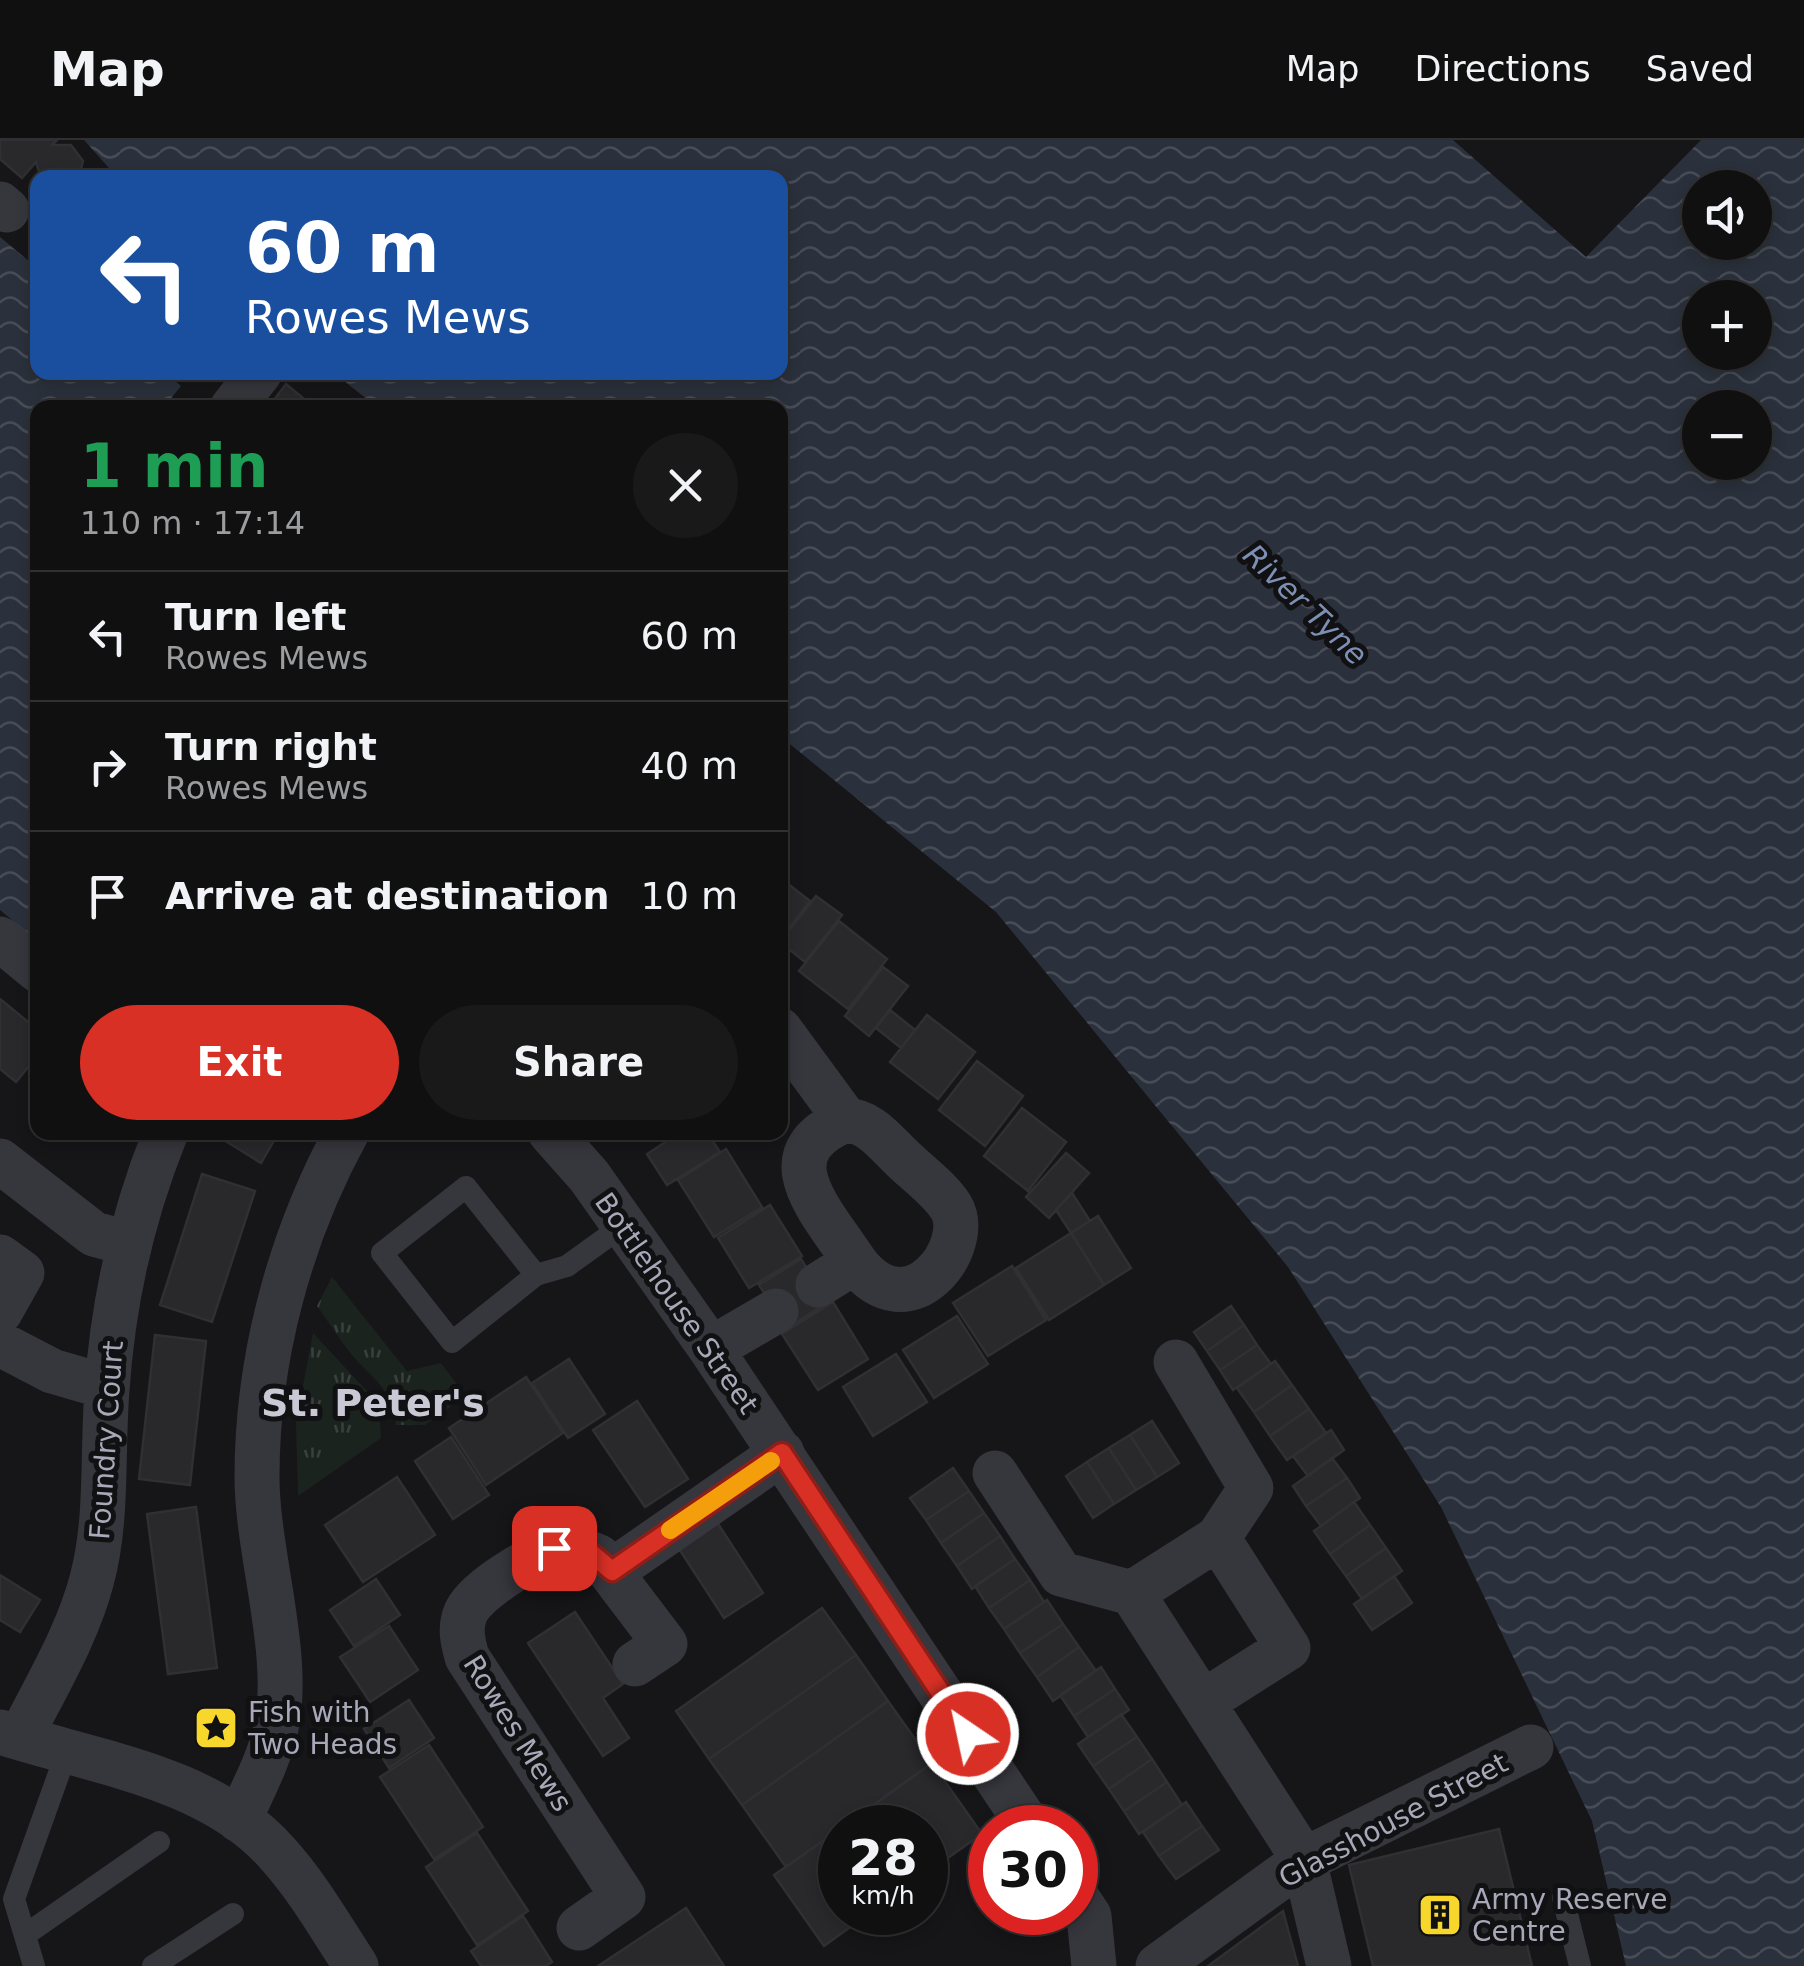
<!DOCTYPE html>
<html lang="en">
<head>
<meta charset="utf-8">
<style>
	:root { --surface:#101011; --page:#19191a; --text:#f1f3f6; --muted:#9c9d9f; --line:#303031; --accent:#d93025 }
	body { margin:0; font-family:"DejaVu Sans",sans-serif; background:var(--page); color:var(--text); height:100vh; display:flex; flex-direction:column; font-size:38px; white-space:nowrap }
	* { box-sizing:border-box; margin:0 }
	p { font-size:32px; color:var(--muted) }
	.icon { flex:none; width:55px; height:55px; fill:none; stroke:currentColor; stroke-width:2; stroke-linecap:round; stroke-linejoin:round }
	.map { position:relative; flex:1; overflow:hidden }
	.drawer { position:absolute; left:30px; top:260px; width:758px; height:740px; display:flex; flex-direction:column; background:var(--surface); border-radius:20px; box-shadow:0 5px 15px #0003,0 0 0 2px var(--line) }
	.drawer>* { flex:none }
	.top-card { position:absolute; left:30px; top:30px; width:758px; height:210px; border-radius:20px; box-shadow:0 5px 15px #0003,0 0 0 2px var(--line); background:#1a4fa0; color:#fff; overflow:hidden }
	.tools { position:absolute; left:1682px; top:30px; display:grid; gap:20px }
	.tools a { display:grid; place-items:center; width:90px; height:90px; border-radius:50%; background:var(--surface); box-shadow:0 5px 15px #0003,0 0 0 2px var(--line); font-size:50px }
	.speed { position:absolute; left:818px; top:1665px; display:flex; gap:20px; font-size:50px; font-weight:700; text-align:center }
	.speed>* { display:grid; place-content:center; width:130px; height:130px; border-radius:50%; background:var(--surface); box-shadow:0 5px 15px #0003,0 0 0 2px var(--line); line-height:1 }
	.speed small { font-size:25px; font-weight:400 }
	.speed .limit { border:15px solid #d22; background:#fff; color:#111 }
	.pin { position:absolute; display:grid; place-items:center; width:85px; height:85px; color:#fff; margin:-42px; border-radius:20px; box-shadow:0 5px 15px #0006 }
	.me { position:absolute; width:110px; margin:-55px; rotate:326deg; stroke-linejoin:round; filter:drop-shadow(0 0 8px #0008) }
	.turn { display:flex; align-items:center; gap:35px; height:210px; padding:0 50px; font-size:45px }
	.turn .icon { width:130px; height:130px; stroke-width:2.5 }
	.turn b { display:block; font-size:70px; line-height:85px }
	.round { display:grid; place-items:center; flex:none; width:105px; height:105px; border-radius:52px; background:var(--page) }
	.head { display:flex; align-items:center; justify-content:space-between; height:170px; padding:0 50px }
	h1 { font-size:60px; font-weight:700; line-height:75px; color:#1e9e55 }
	.button { display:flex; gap:20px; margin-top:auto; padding:20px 50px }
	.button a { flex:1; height:115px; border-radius:60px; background:var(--accent); color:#fff; font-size:40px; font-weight:700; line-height:115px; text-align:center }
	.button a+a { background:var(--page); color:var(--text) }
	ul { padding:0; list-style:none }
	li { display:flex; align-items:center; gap:30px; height:130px; padding:0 50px; border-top:2px solid var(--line) }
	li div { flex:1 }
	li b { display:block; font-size:38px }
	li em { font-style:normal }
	header { display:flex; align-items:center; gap:60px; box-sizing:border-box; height:140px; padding:0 50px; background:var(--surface); border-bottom:2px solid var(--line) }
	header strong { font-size:48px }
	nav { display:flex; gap:55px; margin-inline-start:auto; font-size:35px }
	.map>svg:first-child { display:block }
</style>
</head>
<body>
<header>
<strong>Map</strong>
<nav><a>Map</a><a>Directions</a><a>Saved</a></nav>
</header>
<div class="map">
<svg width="1804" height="1826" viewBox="0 0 1804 1826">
	<defs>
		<pattern id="grass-tufts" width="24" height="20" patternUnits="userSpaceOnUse" patternTransform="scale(2.5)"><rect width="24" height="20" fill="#1b231e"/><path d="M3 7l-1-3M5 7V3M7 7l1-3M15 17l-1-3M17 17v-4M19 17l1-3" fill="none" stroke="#39403d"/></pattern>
		<pattern id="water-waves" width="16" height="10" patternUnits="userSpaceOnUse" patternTransform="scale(2.5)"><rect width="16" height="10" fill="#2b313c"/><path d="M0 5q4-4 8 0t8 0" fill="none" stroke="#474c56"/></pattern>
	</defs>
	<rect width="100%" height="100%" fill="#161517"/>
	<!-- grass -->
	<path fill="url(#grass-tufts)" d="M332 1137 407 1231 441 1223 462 1251 460 1260 425 1285H396C390 1241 368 1238 345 1206 335 1193 327 1179 317 1166Z
		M313 1193 379 1264 381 1298 298 1356 296 1283Z"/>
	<!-- water -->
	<path fill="url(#water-waves)" fill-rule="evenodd" d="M84 0H1453L1586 117 1701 0H1804V1826H1626L1592 1681 1441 1367 1288 1127 996 772 780 596V268L377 267 334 233 780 232V38L117 37ZM1700 48H1755V102H1700ZM1700 158H1755V212H1700ZM1700 268H1755V322H1700Z
		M0 97 37 128 38 232 165 233 181 246 164 267 38 268 35 799 0 770Z"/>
	<!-- building -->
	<path fill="#29282b" stroke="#302f33" stroke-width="2.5" d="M0 0H57L52 5H71L83 21 79 36 41 38 36 22 22 38 0 19Z
		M286 244 315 268H268Z
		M783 740 810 761 780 800V743Z
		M816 756 842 775 805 822 780 802Z
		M839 781 887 819 848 869 799 831Z
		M883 827 908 846 869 896 845 876Z
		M0 859 38 890V915L16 942 0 929Z
		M890 870 915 890 901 908 876 888Z
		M927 875 975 912 938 959 890 922Z
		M977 921 1023 956 985 1006 939 970Z
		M1022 968 1066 1002 1028 1051 984 1016Z
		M211 992H279L261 1023Z
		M681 992H707L720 1012 667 1045 647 1014Z
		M726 1009 762 1067 714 1097 678 1040Z
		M1066 1013 1089 1033 1049 1078 1026 1057Z
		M202 1034 255 1051 212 1182 160 1165Z
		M1072 1053 1090 1081 1071 1093 1056 1070Z
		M770 1065 802 1116 749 1148 718 1098Z
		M1098 1076 1131 1128 1104 1145 1071 1093Z
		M1071 1093 1104 1145 1049 1180 1016 1128Z
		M801 1119 828 1162 787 1188 759 1145Z
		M1012 1126 1046 1180 988 1216 953 1163Z
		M833 1162 868 1219 818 1250 782 1194Z
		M1231 1166 1244 1185 1207 1211 1194 1192Z
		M957 1176 988 1224 934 1258 903 1210Z
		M1244 1185 1257 1205 1220 1230 1207 1211Z
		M155 1195 206 1201 190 1345 139 1339Z
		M1257 1205 1271 1224 1233 1250 1220 1230Z
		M896 1214 927 1262 873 1296 843 1247Z
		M569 1219 605 1274 568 1298 532 1243Z
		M1275 1221 1292 1245 1254 1272 1237 1248Z
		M526 1237 563 1293 486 1345 449 1288Z
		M1292 1245 1309 1269 1270 1296 1254 1272Z
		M637 1261 688 1339 645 1367 593 1290Z
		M1309 1269 1326 1293 1287 1320 1270 1296Z
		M1152 1281 1179 1323 1157 1337 1130 1295Z
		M1331 1290 1344 1310 1308 1336 1293 1316Z
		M1130 1295 1157 1337 1136 1350 1109 1308Z
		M451 1297 489 1355 453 1379 415 1321Z
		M1109 1308 1136 1350 1114 1364 1087 1322Z
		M1332 1318 1347 1338 1306 1366 1293 1346Z
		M1087 1322 1114 1364 1093 1378 1066 1336Z
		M953 1328 969 1351 926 1380 910 1358Z
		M397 1337 435 1395 363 1442 325 1385Z
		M1347 1338 1360 1358 1321 1386 1306 1366Z
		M969 1351 984 1373 941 1403 926 1380Z
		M1354 1362 1370 1385 1330 1414 1314 1391Z
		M196 1367 217 1528 168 1534 147 1374Z
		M984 1373 1000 1396 957 1426 941 1403Z
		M713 1376 763 1453 724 1478 674 1401Z
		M1370 1385 1386 1408 1346 1436 1330 1414Z
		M1000 1396 1015 1419 972 1449 957 1426Z
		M1386 1408 1402 1431 1362 1459 1346 1436Z
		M1015 1419 1030 1440 989 1468 975 1446Z
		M0 1435 40 1460 20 1492 0 1480Z
		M1394 1436 1412 1463 1372 1490 1354 1464Z
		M376 1439 400 1475 354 1506 330 1470Z
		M1030 1440 1044 1462 1004 1489 989 1468Z
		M1047 1460 1063 1484 1020 1513 1004 1489Z
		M822 1468 856 1515 709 1619 676 1571Z
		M575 1472 623 1544 603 1558 629 1598 603 1616 528 1503Z
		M1063 1484 1079 1507 1037 1537 1020 1513Z
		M389 1486 418 1530 370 1562 340 1517Z
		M1079 1507 1096 1531 1053 1561 1037 1537Z
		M856 1515 888 1561 742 1665 709 1619Z
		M1101 1527 1115 1549 1074 1576 1060 1555Z
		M1115 1549 1129 1570 1088 1597 1074 1576Z
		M409 1560 434 1598 389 1628 364 1589Z
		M888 1561 932 1623 786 1727 742 1665Z
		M1121 1574 1137 1597 1093 1626 1078 1604Z
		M1137 1597 1152 1619 1109 1649 1093 1626Z
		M429 1605 483 1687 434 1719 380 1637Z
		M1152 1619 1167 1642 1124 1671 1109 1649Z
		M932 1623 982 1694 925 1734V1688H842Z
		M1167 1642 1182 1665 1139 1694 1124 1671Z
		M1186 1662 1202 1686 1159 1716 1143 1692Z
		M1202 1686 1219 1710 1176 1739 1159 1716Z
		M840 1689V1772H871L824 1806 774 1735Z
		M1499 1689 1532 1826H1373L1349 1725Z
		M477 1693 528 1771 477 1805 426 1727Z
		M686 1768 724 1826H598Z
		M1283 1771 1298 1826H1208Z
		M523 1776 552 1822 546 1826H481L471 1811Z"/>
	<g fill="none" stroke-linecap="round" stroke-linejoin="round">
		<!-- service -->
		<path stroke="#36363d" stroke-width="22" d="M536 1135 466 1047 382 1113 452 1202 536 1135 567 1126 624 1085
			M1563 1758 1580 1826
			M25 1795 159 1702
			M34 1826 14 1759 67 1611
			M153 1826 233 1774"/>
		<!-- minor -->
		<path stroke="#36363d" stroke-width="45" d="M0 64 7 70
			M232 268 260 232
			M0 799 38 830
			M780 890 846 980
			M550 992 589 1036 711 1209 1030 1688
			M0 1021 94 1094 127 1103
			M0 1117 22 1133 0 1172
			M818 1145 855 1122C823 1072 763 1014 846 980 870 981 885 1002 902 1018 917 1033 939 1048 951 1067 974 1106 909 1194 855 1122
			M0 1204 52 1231 107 1247
			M711 1209 776 1171
			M1176 1222 1251 1348 1218 1398
			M995 1333 1061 1434 1132 1453
			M612 1431 782 1313
			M1203 1562 1288 1508 1218 1398 1132 1453 1304 1720 1329 1826
			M0 1592C92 1622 209 1636 277 1713 308 1747 331 1788 356 1826
			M20 1598C45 1548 78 1494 92 1439 108 1379 102 1313 107 1250 113 1160 132 1076 166 992
			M239 1680C252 1651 269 1620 276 1588 292 1516 257 1413 257 1337 257 1218 290 1096 347 992
			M1075 1755 1089 1776 1094 1826
			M579 1788 623 1757 467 1517C463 1502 459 1488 466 1472 478 1447 544 1409 570 1405L599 1417 665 1504 635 1524
			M1158 1826 1304 1720 1531 1607"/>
	</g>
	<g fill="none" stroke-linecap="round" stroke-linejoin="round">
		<defs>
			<path id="route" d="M554 1408 586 1409 612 1431 782 1313 968 1594"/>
		</defs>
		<!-- route casing -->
		<use href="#route" stroke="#8d1f18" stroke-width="25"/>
		<!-- route -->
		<use href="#route" stroke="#d93025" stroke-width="18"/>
		<!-- slow -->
		<path stroke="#f59e0b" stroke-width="18" d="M670 1390 771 1321"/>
	</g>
	<!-- icons -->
	<defs>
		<symbol id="sight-square" viewBox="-11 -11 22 22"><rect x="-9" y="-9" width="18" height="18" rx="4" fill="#f8d72d" stroke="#111012"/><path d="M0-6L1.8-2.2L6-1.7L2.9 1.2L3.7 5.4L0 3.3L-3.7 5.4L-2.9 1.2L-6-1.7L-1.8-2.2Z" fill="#111"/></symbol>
		<symbol id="building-square" viewBox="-11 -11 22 22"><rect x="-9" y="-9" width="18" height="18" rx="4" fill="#f8d72d" stroke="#111012"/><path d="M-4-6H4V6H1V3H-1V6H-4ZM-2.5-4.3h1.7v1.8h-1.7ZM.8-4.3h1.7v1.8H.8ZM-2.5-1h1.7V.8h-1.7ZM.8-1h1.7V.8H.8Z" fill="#111"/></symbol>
	</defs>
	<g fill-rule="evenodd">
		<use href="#sight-square" x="191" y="1563" width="50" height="50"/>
		<use href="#building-square" x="1415" y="1750" width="50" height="50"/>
	</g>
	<g text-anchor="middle" stroke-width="10" stroke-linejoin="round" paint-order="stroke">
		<!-- street labels -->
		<g font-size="28" fill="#a7a9b8" stroke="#111012">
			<text transform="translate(677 1163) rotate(55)" y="10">Bottlehouse Street</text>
			<text transform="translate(106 1300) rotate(-86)" y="10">Foundry Court</text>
			<text transform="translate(518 1593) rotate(58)" y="10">Rowes Mews</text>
			<text transform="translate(1393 1680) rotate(-28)" y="10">Glasshouse Street</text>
		</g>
		<!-- poi labels -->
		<g font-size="28" fill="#a7a9b8" stroke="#111012" text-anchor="start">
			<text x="248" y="1582">Fish with<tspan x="248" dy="32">Two Heads</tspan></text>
			<text x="1472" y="1769">Army Reserve<tspan x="1472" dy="32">Centre</tspan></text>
		</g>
		<!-- water labels -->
		<g font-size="30" font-style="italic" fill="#7d90b4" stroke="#111012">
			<text transform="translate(1305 465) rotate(44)" y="10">River Tyne</text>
		</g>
		<!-- district labels -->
		<g font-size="38" font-weight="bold" fill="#c8c9d4" stroke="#111012">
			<text x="373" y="1276">St. Peter's</text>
		</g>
	</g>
</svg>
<div class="tools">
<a><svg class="icon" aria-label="sound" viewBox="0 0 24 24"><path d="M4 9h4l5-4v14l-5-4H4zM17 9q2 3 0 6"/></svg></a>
<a>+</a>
<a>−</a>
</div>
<div class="speed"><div>28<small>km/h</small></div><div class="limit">30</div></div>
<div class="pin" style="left:554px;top:1408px;background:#d93025"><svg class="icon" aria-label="arrive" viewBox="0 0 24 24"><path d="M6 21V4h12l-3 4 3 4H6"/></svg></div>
<svg class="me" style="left:968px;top:1594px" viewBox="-20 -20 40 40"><circle r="17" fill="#d93025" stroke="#fff" stroke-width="3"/><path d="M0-11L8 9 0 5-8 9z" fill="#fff"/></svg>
<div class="top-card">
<div class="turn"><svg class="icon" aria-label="left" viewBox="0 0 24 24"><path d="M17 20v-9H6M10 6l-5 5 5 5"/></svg><div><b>60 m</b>Rowes Mews</div></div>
</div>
<section class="drawer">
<div class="head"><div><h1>1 min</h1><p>110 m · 17:14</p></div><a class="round"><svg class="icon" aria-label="close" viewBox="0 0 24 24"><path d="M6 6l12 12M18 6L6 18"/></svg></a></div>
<ul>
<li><svg class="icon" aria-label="left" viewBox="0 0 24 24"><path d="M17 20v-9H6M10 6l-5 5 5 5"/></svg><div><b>Turn left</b><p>Rowes Mews</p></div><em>60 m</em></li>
<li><svg class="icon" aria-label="right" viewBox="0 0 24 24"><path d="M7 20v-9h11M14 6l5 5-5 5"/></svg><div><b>Turn right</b><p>Rowes Mews</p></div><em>40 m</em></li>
<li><svg class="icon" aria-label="arrive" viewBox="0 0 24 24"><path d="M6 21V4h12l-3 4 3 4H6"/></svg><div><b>Arrive at destination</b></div><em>10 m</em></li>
</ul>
<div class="button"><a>Exit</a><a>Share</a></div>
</section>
</div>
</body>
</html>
